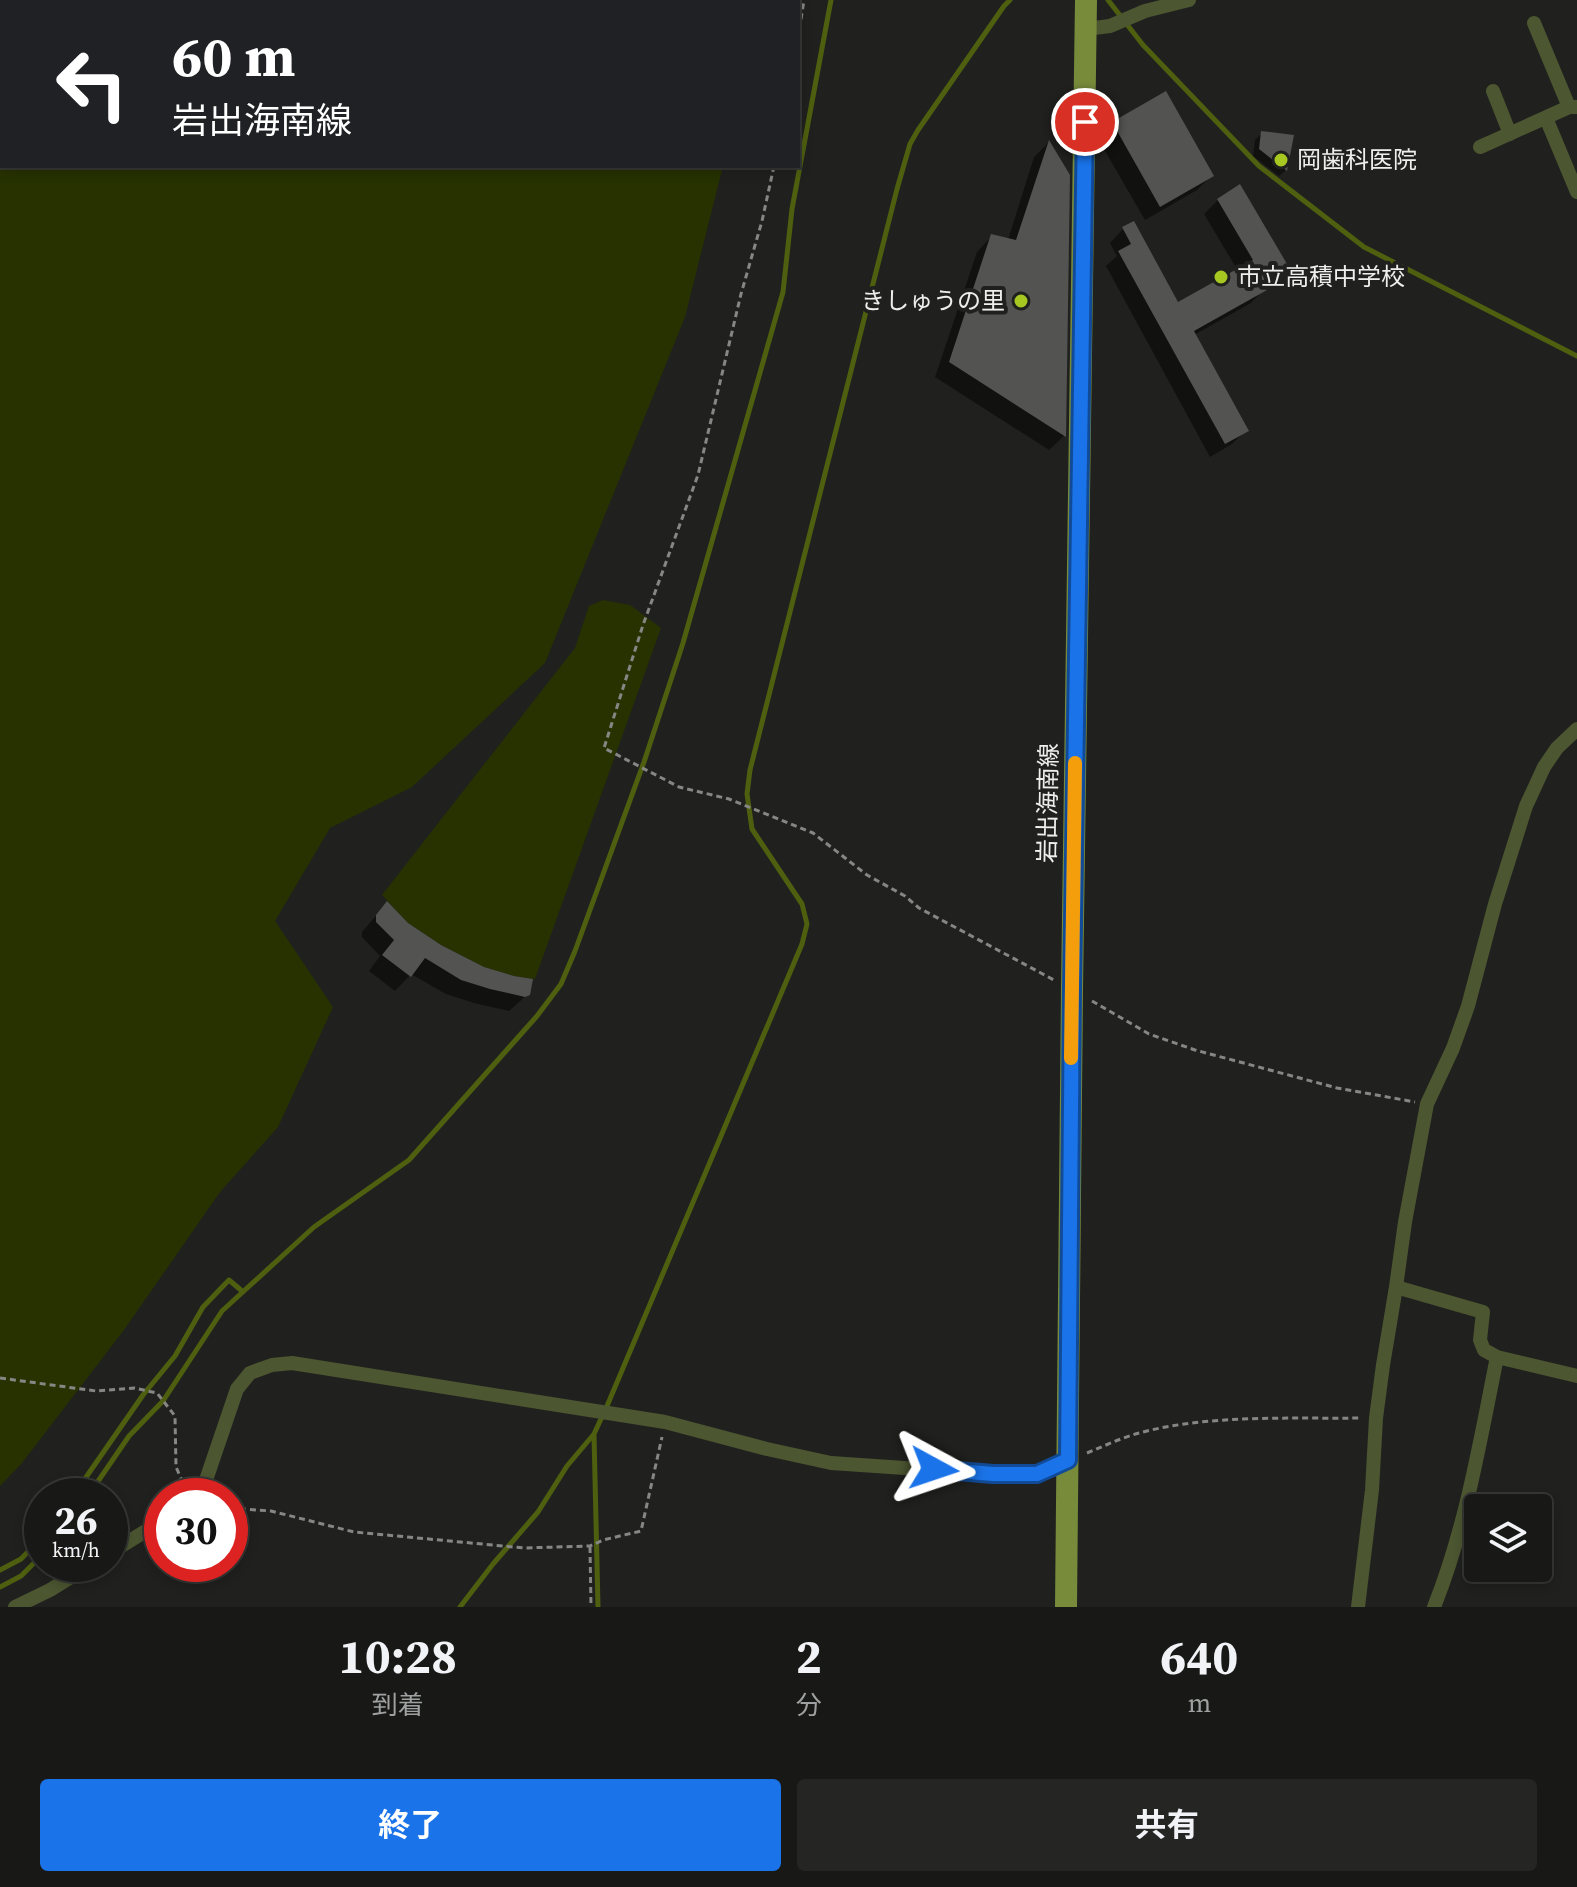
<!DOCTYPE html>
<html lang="ja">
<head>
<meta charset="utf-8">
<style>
	:root { --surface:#181916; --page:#252623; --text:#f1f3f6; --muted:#9fa0a1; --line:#363835; --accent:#1a73e8 }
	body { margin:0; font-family:"Source Serif 4","Noto Sans JP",serif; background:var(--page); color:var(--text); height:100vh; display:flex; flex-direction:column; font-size:30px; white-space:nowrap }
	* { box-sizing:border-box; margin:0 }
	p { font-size:26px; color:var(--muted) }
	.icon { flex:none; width:44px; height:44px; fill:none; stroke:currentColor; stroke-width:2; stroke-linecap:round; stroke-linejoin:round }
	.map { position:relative; height:1607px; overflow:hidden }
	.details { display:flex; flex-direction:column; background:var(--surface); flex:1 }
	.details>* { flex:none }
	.hud { position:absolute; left:0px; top:0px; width:800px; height:168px; box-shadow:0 4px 12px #0003,0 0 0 2px var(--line); background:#202124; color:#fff; overflow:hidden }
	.controls { position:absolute; left:1464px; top:1494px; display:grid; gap:16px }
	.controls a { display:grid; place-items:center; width:88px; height:88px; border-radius:8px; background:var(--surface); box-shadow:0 4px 12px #0003,0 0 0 2px var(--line); font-size:40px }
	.speed { position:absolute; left:24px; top:1478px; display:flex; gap:16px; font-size:40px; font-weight:700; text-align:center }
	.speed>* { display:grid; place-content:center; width:104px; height:104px; border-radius:50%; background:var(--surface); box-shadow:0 4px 12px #0003,0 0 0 2px var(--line); line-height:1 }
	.speed small { font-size:20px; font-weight:400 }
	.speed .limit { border:12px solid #d22; background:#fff; color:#111 }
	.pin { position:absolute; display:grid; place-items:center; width:68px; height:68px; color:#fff; margin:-34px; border:4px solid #fff; border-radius:50%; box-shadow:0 2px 8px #0007 }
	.me { position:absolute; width:88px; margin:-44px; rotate:95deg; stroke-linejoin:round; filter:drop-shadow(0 0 6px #0008) }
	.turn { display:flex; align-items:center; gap:28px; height:168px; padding:0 40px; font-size:36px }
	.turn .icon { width:104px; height:104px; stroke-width:2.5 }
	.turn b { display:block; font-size:56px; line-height:68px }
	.eta { display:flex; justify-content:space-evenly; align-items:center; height:136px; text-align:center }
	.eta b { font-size:48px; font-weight:700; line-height:56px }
	.primary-button { display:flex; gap:16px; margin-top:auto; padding:16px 40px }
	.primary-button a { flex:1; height:92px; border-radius:8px; background:var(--accent); color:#fff; font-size:32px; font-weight:700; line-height:92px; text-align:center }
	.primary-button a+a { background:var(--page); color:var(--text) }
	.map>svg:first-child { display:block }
</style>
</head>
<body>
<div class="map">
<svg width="1577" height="1607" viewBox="0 0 1577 1607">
	<rect width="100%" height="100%" fill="#20211e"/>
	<!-- green -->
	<path fill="#273200" d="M0 0H753V2H2V166H723L685 317 545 663 412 787 330 828 275 921 333 1007 278 1127 220 1192 124 1330 22 1463 0 1486Z
		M603 600 630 605 661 628 535 979 514 976 484 967 441 945 408 923 382 895 575 648 589 606Z"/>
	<!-- shadow -->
	<path fill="#0007" d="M1165 94 1212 175 1197 190 1145 220 1098 139 1113 124Z
		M1262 133 1291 137 1286 170 1279 176 1253 156 1255 140Z
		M1048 143 1068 175 1064 436 1049 450 935 377 977 252 992 236 1008 240 1034 157Z
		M1218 200 1288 269 1274 283 1264 289 1251 303 1194 335 1246 430 1232 444 1210 457 1106 266 1117 256 1110 243 1123 229 1178 305 1238 271 1204 214Z
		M387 903 406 925 440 947 528 994 509 1011 474 1003 446 994 411 974 395 991 369 971 380 956 362 937V932Z"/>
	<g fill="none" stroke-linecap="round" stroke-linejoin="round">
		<!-- stream -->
		<path stroke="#4e5f0f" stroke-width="5" d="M1108 0 1143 45 1259 166 1364 247 1577 356
			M594 1435 598 1607
			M73 1496 143 1395 175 1356 203 1307 229 1280 242 1291
			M88 1496 129 1436 163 1401 222 1311 314 1227 409 1160 537 1016 561 984 575 951 644 762 683 643 783 292 792 209 831 0
			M0 1570 21 1559 42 1537
			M0 1587 21 1576 42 1555
			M460 1607 493 1564 538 1512 567 1466 594 1434 607 1406 802 944 807 924 802 904 752 829 747 794 750 770 897 189 910 144 918 130 1004 6 1010 0"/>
	</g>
	<!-- building -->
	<path fill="#535451" d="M1166 91 1214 176 1160 207 1112 122Z
		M1261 131 1294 135 1287 171 1259 149Z
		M1049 140 1070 175 1066 437 949 362 991 234 1016 240Z
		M1240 184 1290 269 1264 285 1267 290 1194 331 1249 431 1225 444 1118 251 1131 244 1122 227 1134 221 1178 302 1253 260 1217 199Z
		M387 901 408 923 441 945 484 967 514 976 533 979 530 995 525 997 490 989 461 980 425 958 411 977 382 955 394 940 376 922V915Z"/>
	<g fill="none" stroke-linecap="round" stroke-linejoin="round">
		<!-- path -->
		<path stroke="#868784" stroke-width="3" stroke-dasharray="6 4" stroke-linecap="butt" d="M10 0V2
			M798 39 804 0
			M0 111 2 106
			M774 166 762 221 741 294 698 475 643 625 604 748 679 787 729 799 813 833 867 875 905 896 919 908 1054 980
			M1092 1001 1149 1034 1195 1050 1337 1088 1415 1102
			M0 1378 96 1391 134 1388 157 1393 175 1416 176 1467 184 1485
			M1087 1453C1104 1446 1121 1438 1139 1433 1210 1414 1290 1419 1362 1418
			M230 1508 271 1511 354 1532 524 1548 590 1546 603 1540 641 1531 662 1437
			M590 1547 591 1607"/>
		<!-- street -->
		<path stroke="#4c5631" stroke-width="14" d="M1534 23 1569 107
			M1086 29 1110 26 1145 11 1189 0
			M1493 91 1510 134
			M1546 118 1577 192
			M1480 147 1569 107H1577
			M1396 1287 1483 1312 1480 1340 1484 1350 1497 1357 1577 1376
			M194 1496 205 1483 237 1389 250 1373 272 1365 292 1363 665 1422 767 1449 831 1463 993 1474H1037L1068 1460
			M110 1553 162 1521
			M15 1607 50 1590 92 1564
			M1358 1607 1372 1490 1376 1418 1383 1365 1396 1287 1405 1222 1427 1104 1453 1048 1468 1006 1495 904 1526 806 1544 767 1557 748 1577 729
			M1434 1607C1466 1527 1480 1441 1497 1357"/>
		<!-- primary -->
		<path stroke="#778b3b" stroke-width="22" d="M1066 1607 1072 990 1086 0"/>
	</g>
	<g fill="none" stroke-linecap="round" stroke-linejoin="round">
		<defs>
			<path id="route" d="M934 1469 993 1474H1037L1068 1460 1072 990 1085 122"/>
		</defs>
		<!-- route casing -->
		<use href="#route" stroke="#114b97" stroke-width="20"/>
		<!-- route -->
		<use href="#route" stroke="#1a73e8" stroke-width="14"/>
		<!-- slow -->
		<path stroke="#f59e0b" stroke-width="14" d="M1071 1058 1075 763"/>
	</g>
	<!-- markers -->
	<g fill="#a6c821" stroke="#20211e" stroke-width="3">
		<circle cx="1281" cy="160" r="8"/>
		<circle cx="1221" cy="277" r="8"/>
		<circle cx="1021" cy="301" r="8"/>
	</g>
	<g text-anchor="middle" stroke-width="8" stroke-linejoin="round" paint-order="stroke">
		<!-- poi labels -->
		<g font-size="24" fill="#eeefed" stroke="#20211e" text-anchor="start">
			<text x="1297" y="168">岡歯科医院</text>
			<text x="1237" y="285">市立高積中学校</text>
			<text x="1005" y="309" text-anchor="end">きしゅうの里</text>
		</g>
		<!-- street labels -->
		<g font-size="24" fill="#eeefed" stroke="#20211e">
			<text transform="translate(1048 803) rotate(-89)" y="8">岩出海南線</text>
		</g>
	</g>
</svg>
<div class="controls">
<a><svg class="icon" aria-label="layers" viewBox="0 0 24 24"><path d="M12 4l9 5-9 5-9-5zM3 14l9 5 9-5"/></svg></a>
</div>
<div class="speed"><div>26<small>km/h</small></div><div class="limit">30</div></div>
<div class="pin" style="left:1085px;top:122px;background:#d93025"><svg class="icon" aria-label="arrive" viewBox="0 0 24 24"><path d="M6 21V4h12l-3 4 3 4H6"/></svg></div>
<svg class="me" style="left:934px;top:1469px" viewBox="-20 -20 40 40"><path d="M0-17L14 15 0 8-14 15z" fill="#1a73e8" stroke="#fff" stroke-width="4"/></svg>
<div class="hud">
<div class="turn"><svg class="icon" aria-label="left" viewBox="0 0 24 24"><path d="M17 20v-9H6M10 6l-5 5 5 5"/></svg><div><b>60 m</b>岩出海南線</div></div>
</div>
</div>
<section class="details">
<div class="eta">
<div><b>10:28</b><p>到着</p></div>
<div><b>2</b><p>分</p></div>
<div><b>640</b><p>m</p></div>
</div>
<div class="primary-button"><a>終了</a><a>共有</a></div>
</section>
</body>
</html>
